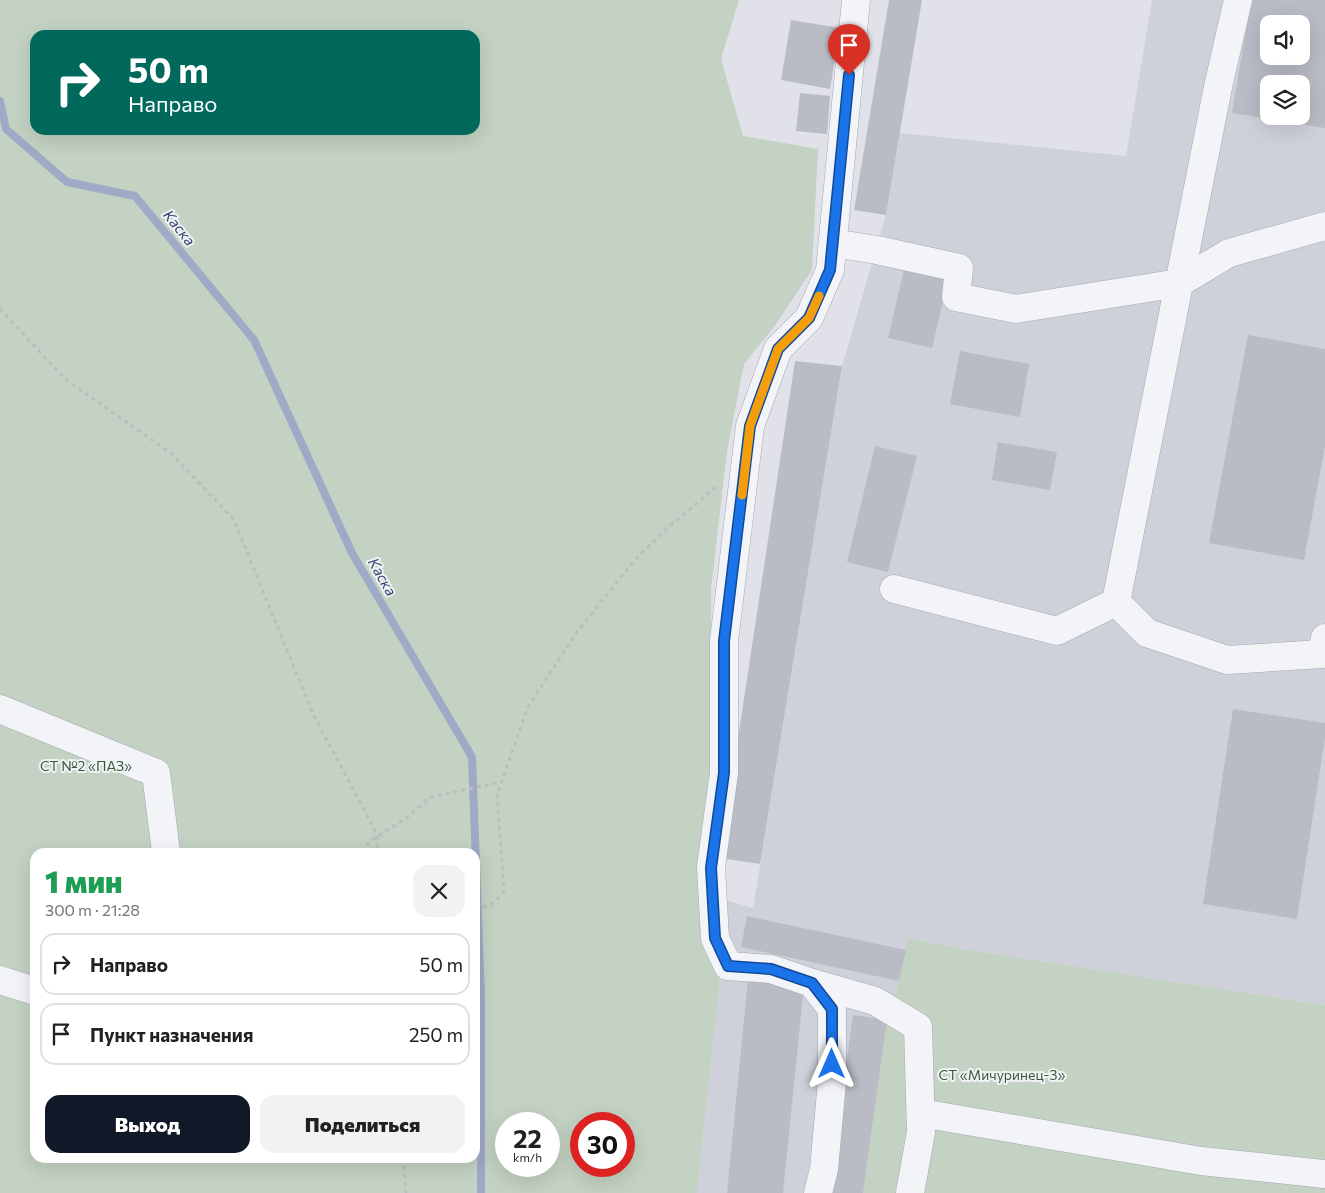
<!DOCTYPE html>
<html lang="ru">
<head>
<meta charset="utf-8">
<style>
	:root { --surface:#fff; --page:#f2f2f2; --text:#202124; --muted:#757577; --line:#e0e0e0; --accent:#111827 }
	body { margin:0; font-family:Commissioner,sans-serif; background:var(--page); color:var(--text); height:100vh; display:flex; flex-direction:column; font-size:19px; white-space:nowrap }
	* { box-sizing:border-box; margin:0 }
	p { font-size:16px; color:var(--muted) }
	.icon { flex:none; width:28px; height:28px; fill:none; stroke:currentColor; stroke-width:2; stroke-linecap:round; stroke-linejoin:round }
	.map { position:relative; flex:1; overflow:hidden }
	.sheet { position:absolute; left:30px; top:848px; width:450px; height:315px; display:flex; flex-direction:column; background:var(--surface); border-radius:15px; box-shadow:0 5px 20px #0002 }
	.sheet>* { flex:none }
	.hud { position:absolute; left:30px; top:30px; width:450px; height:105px; border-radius:15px; box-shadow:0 5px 20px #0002; background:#00695c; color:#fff; overflow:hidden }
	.controls { position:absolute; left:1260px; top:15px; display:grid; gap:10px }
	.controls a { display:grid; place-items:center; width:50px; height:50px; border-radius:10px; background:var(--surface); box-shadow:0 5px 20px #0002; font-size:25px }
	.speed { position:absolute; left:495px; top:1112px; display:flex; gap:10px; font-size:25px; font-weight:700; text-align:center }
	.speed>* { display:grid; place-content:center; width:65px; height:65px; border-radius:50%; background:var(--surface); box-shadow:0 5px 20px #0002; line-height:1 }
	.speed small { font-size:12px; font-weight:400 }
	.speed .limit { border:8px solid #d22; background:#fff; color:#111 }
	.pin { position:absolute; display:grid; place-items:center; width:42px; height:42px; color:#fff; margin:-51px -21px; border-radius:50% 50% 50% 0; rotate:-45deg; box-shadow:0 0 5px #0007 }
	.pin .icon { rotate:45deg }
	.me { position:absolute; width:55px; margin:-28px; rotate:0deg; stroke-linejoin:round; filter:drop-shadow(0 0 4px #0008) }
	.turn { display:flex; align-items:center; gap:18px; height:105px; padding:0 15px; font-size:22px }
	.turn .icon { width:65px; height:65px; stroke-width:2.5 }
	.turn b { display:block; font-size:35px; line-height:42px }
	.round { display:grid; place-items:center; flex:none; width:52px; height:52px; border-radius:15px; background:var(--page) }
	.summary { display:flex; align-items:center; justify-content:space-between; height:85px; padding:0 15px }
	h1 { font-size:30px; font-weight:800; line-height:38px; color:#1e9e55 }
	.cta { display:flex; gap:10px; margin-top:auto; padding:10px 15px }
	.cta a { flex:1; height:58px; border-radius:15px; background:var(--accent); color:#fff; font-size:20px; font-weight:800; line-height:58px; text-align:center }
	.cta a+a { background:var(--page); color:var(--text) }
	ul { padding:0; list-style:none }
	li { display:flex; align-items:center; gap:15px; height:62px; margin:0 10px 8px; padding:0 5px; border:2px solid var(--line); border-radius:15px }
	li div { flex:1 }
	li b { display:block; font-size:19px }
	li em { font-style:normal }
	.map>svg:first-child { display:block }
</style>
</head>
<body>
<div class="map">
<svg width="1325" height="1193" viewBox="0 0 1325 1193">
	<rect width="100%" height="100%" fill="#e1e2e9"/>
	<!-- built -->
	<path fill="#cfd1da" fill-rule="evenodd" d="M1152 0H1325V1005L963 949 908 938 899 981 887 1020 863 1193H697L720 980 701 943 698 892 753 908 842 366 886 215 900 133 1126 156ZM1269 24H1301V56H1269ZM1269 84H1301V116H1269Z"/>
	<!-- green -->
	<path fill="#c3d2c3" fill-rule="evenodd" d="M0 0H739L721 59 743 136 818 149 812 270 774 327 744 364 727 451 711 589 712 716 711 803 698 892 701 943 720 980 697 1193H0ZM35 35H475V130H35ZM35 852H475V1158H35ZM506 1124H549V1166H506ZM581 1124H624V1166H581Z
		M908 938 963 949 1325 1005V1193H863L887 1020 899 981Z"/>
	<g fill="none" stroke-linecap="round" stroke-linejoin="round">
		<!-- stream -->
		<path stroke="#9faac6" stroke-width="8" d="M0 101 6 129 67 182 135 196 254 340 352 553 472 757 481 996V1193"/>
	</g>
	<!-- building -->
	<path fill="#b9bbc5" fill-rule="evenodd" d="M889 0H922L886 215 854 210Z
		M1251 0H1325V128L1232 113ZM1269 24H1301V56H1269ZM1269 84H1301V116H1269Z
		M791 20 840 28 830 89 781 80Z
		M800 93 830 96 827 134 796 131Z
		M904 270 948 280 932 348 888 338Z
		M1248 335 1325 349V446L1304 560 1209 543Z
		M960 351 1029 364 1020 417 950 404Z
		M795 361 842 366 760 864 720 858Z
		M998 442 1057 452 1050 490 992 480Z
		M875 446 917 456 888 572 847 562Z
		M1233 709 1325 723V738L1297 919 1203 904Z
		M747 916 906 950 899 981 741 947Z
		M748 979 804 985 783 1193H727Z
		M853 1015 887 1020 863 1193H829Z"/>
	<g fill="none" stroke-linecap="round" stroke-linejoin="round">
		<defs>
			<path id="minor" d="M1238 0 1218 87 1116 602 1147 633 1227 660 1322 654 1325 638
				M833 243 877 250 959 268 956 297 1016 309 1179 283 1229 253 1325 226
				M894 589 1057 631 1116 602
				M0 709 156 773 166 852
				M0 980 35 991
				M812 983 875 1001 918 1027 921 1132 910 1193
				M921 1113 1201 1161 1325 1174
				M818 1193 824 1169 832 1082V1009L812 983 771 969 728 966 715 938 711 867 724 773V641L750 426 778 349 809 318 830 270 856 0"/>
		</defs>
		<!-- minor casing -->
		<use href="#minor" stroke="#a6a8b3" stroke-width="29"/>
		<!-- path -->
		<path stroke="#bbbdc3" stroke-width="3" stroke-dasharray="4 4" stroke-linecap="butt" d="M0 309 65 379 172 454 234 520 314 716 377 834 378 852
			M362 852 370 841 405 819 431 797 501 782
			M475 909C488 907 497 902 504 891L497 795 528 707 576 633 634 561 664 531 716 487
			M403 1158 406 1193"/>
		<!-- minor -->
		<use href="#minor" stroke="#f3f4f7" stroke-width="28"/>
	</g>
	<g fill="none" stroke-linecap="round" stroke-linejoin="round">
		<defs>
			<path id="route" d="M832 1064V1009L812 983 771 969 728 966 715 938 711 868 724 773V641L750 426 778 349 809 318 830 270 849 75"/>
		</defs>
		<!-- route casing -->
		<use href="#route" stroke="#114b97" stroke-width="12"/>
		<!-- route -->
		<use href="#route" stroke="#1a73e8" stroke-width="9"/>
		<!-- slow -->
		<path stroke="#f59e0b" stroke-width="9" d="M742 495 750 426 778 349 809 318 819 296"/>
	</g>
	<g text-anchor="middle" stroke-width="4" stroke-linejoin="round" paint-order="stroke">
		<!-- park labels -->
		<g font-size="14" fill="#395a39" stroke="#f0f2f6">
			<text x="86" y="771">СТ №2 «ПАЗ»</text>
			<text x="1002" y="1080">СТ «Мичуринец-3»</text>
		</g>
		<!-- water labels -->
		<g font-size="15" font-style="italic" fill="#374570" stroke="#f0f2f6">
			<text transform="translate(179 228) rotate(51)" y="5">Каска</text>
			<text transform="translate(382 577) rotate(60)" y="5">Каска</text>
		</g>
	</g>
</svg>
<div class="controls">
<a><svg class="icon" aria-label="sound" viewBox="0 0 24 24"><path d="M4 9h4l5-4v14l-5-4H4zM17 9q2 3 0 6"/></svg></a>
<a><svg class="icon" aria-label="layers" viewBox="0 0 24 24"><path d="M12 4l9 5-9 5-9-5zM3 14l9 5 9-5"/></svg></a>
</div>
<div class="speed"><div>22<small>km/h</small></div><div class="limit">30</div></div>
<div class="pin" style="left:849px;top:75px;background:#d93025"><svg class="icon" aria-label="arrive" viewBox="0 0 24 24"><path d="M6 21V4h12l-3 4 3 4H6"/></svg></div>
<svg class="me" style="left:832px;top:1064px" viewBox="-20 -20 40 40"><path d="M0-17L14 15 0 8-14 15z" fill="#1a73e8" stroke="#fff" stroke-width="4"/></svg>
<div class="hud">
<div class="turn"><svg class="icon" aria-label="right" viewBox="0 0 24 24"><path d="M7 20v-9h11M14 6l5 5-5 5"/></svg><div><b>50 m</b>Направо</div></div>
</div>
<section class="sheet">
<div class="summary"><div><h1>1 мин</h1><p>300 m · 21:28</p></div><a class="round"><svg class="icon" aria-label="close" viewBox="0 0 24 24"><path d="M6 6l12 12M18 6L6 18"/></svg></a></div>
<ul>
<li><svg class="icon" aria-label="right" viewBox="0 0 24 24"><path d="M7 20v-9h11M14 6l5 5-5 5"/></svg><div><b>Направо</b></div><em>50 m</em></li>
<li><svg class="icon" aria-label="arrive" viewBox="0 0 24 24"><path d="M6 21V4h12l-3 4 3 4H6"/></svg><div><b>Пункт назначения</b></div><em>250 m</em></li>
</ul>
<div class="cta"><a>Выход</a><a>Поделиться</a></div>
</section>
</div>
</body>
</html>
